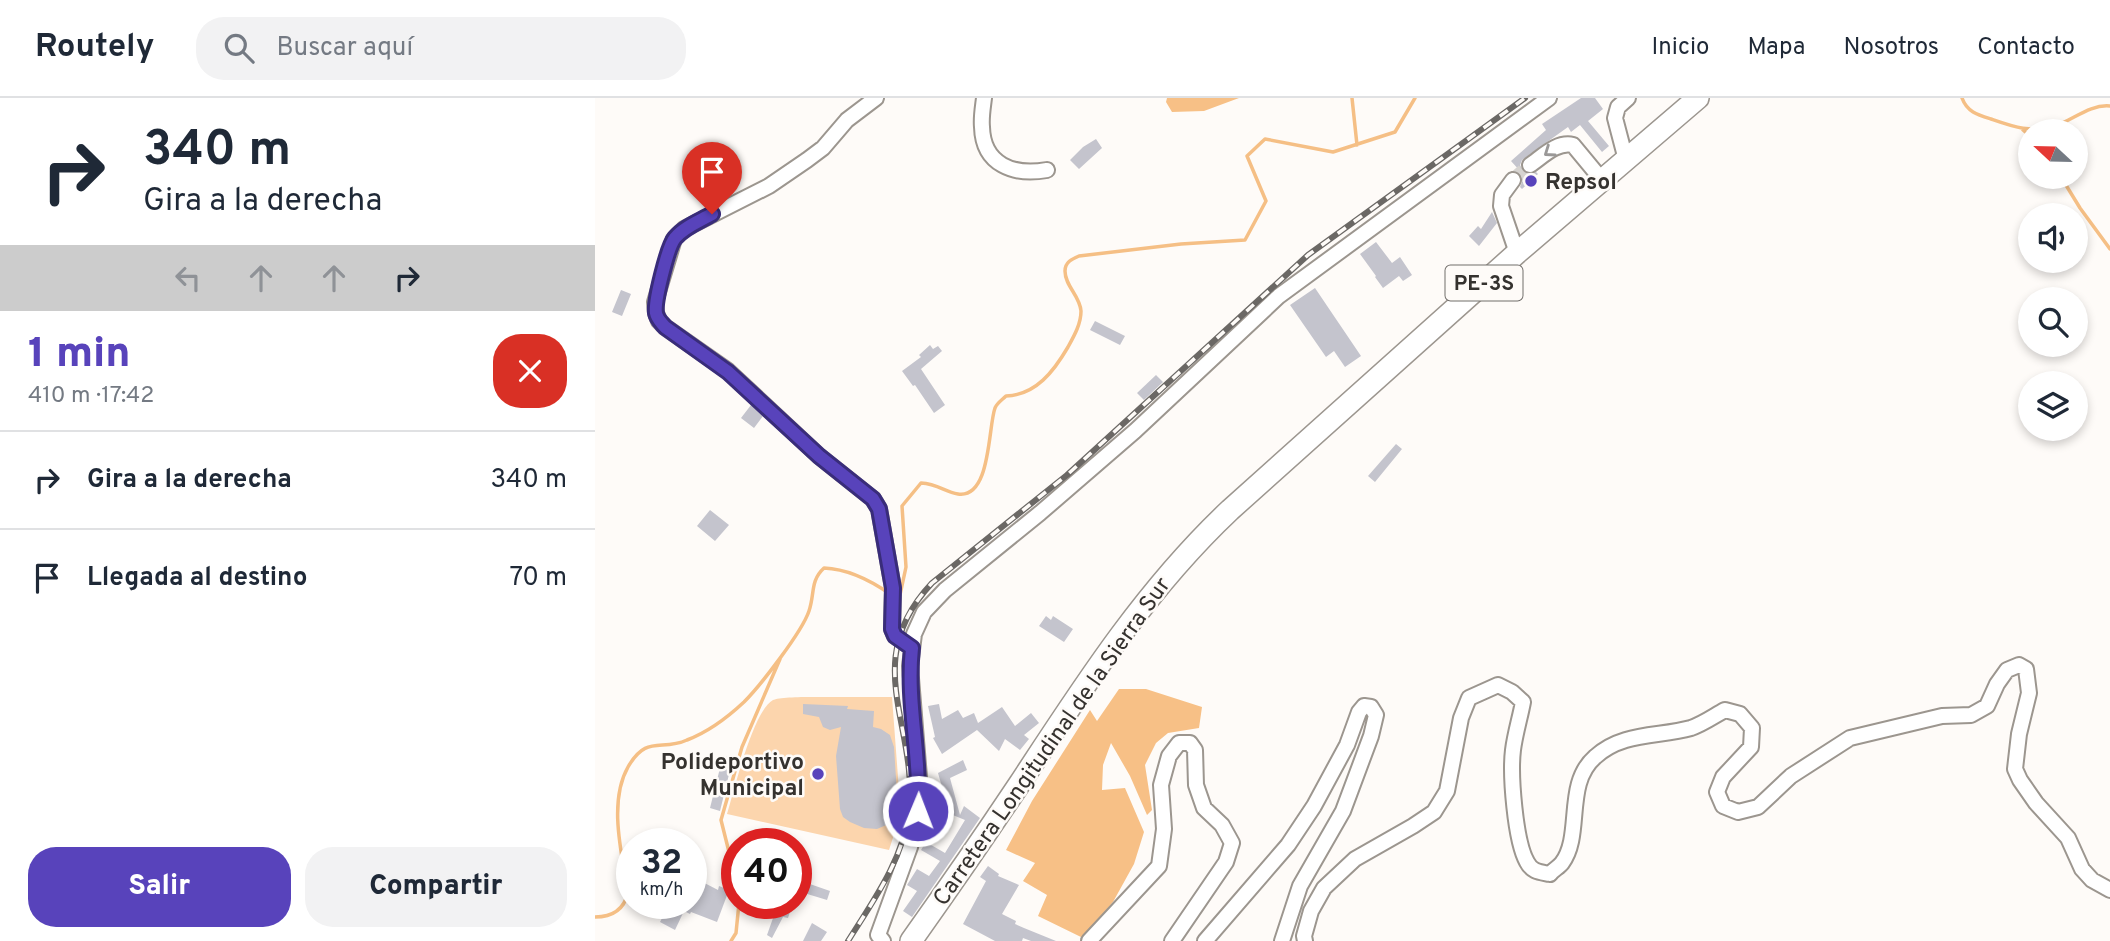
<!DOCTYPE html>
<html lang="es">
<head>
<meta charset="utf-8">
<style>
	:root { --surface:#fff; --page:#f2f2f3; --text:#1f2937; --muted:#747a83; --line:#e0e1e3; --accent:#5843bb }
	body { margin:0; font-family:Overpass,sans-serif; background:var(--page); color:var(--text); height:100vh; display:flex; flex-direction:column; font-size:26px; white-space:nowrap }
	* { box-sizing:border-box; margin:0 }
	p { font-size:23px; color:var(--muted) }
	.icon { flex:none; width:38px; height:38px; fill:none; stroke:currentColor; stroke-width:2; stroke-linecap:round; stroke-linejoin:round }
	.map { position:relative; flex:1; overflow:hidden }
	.panel { display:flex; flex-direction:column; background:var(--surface); width:595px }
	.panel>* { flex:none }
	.guide { background:#fff; color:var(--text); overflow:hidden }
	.needle { width:46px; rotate:292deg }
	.tools { position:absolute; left:1423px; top:21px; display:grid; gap:14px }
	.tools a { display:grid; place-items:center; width:70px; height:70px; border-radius:50%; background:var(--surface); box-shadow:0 4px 10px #0003; font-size:35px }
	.speed { position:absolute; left:21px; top:730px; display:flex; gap:14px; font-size:35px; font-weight:700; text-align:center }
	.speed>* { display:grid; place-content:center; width:91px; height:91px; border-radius:50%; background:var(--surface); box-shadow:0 4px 10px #0003; line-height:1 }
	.speed small { font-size:18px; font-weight:400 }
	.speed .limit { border:10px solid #d22; background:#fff; color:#111 }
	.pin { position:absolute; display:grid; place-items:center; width:60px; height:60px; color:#fff; margin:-72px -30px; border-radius:50% 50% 50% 0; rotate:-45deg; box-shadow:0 0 7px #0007 }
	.pin .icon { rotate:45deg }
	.me { position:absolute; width:77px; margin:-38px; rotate:1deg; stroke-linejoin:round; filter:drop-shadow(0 0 5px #0008) }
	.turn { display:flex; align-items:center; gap:24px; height:147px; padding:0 28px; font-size:32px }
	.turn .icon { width:91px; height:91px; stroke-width:2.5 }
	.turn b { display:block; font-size:49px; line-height:60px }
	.lanes { display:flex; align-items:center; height:66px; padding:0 28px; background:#0003; justify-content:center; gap:35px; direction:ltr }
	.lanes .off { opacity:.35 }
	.round { display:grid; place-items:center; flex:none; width:74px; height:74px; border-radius:28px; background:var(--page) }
	.overview { display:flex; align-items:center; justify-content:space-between; height:119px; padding:0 28px }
	h1 { font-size:42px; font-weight:800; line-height:52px; color:var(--accent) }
	.cta { display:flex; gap:14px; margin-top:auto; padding:14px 28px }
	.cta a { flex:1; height:80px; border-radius:28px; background:var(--accent); color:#fff; font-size:28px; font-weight:800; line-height:80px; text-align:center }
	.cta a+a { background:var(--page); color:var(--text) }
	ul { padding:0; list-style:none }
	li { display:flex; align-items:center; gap:21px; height:98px; padding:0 28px; border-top:2px solid var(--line) }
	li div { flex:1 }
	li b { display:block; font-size:26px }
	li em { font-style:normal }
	header { display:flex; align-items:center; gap:42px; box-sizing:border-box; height:98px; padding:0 35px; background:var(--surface); border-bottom:2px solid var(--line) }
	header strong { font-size:33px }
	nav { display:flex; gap:38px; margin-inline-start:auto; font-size:24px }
	.search { width:490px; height:63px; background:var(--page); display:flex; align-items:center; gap:18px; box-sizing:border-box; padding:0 24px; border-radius:28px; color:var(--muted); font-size:26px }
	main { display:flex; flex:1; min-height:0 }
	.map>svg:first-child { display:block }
</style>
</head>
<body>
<header>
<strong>Routely</strong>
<div class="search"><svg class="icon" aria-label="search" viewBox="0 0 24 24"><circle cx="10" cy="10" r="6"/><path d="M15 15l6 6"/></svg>Buscar aquí</div>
<nav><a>Inicio</a><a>Mapa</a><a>Nosotros</a><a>Contacto</a></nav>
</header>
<main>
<section class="panel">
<div class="guide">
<div class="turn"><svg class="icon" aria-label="right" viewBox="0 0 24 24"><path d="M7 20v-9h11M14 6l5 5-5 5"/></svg><div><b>340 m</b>Gira a la derecha</div></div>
<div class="lanes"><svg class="icon off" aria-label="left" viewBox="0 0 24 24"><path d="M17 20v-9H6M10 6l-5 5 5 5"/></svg><svg class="icon off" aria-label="ahead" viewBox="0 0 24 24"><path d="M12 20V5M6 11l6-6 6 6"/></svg><svg class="icon off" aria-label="ahead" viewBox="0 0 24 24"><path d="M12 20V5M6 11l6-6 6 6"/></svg><svg class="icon" aria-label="right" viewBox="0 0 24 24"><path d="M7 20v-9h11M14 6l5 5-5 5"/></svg></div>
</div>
<div class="overview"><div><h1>1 min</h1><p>410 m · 17:42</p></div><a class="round" style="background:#d93025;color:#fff"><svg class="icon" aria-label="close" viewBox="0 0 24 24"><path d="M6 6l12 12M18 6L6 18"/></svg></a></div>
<ul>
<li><svg class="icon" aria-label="right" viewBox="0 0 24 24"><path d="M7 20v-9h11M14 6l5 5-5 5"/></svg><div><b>Gira a la derecha</b></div><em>340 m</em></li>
<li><svg class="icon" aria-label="arrive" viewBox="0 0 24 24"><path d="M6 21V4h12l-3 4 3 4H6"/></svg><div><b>Llegada al destino</b></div><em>70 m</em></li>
</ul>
<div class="cta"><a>Salir</a><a>Compartir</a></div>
</section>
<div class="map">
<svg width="1515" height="843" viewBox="0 0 1515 843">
	<rect width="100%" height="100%" fill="#fefbf8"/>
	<!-- green -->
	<path fill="#fcd5ad" d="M237 599H297L305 706 303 724 294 752 132 716C139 693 158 613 178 602 186 598 225 599 237 599Z"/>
	<!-- forest -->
	<path fill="#f7c086" d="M572 0H644L609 13 577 14 571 4Z
		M524 591H551L607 609 604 630 573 635 561 645 550 667 557 712 552 717 535 678 516 645 508 667 507 692 530 690 549 734 539 766 518 804 488 840 443 818 452 797 428 783 440 765 411 752 437 703 495 612 502 623Z"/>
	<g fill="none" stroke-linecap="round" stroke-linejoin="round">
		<!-- stream -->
		<path stroke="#f5bf85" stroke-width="3.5" d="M757 0 762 47
			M1367 0C1372 14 1383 17 1396 21 1419 29 1435 35 1460 28 1478 22 1495 6 1515 8
			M1428 32 1435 38
			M1466 79 1485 110 1515 151
			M301 498 305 497 311 469 307 408 326 385C343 386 350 394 363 396 396 401 393 329 400 310 402 305 407 302 411 298 441 297 459 273 473 249 479 238 486 226 486 213 485 198 470 188 470 173 470 164 477 161 484 158L586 146 650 142 671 103 652 58 670 41 738 54 800 34 820 0
			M142 786 126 722 147 649 185 561
			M0 819C18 819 29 811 33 795 27 757 13 704 33 669 52 636 66 654 92 642 113 634 133 619 149 604 165 588 207 534 214 513 220 495 215 483 229 470 253 471 275 482 295 496
			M136 843 141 835 144 805"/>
	</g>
	<!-- building -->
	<path fill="#c4c4cd" d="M986 0H1000L1008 11 993 23 1014 48 1007 54 985 27 976 34 973 29 927 62 925 67 928 73 932 76 941 74 943 76 927 91 925 89 928 82 923 74 925 73 916 63 951 32 947 26Z
		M501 41 507 50 484 71 475 62 488 49Z
		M897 114 902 125 884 148 874 138 883 128 886 131Z
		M781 144 797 165 805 159 817 177 808 183 804 178 788 190 780 179 781 178 765 156Z
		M720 190 766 258 750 269 739 253 731 259 695 207Z
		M26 192 36 196 27 218 17 214Z
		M500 223 530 238 525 247 495 232Z
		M335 247 338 251 343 248 347 253 326 271 350 307 339 315 320 287 318 288 307 273 326 259 324 257Z
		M561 277 568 284 549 302 542 295Z
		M156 307 168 318 159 330 146 320Z
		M801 346 807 351 780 384 773 378Z
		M115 412 134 427 120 443 102 428Z
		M451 518 456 522 458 518 478 531 469 544 444 528Z
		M208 606 253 608 252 611 279 613 278 629 286 631 295 637 299 649 303 711 301 719 296 725 282 731 269 730 255 724 248 719 245 711 241 658 246 629 235 632 228 629 224 619 208 616Z
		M344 606 347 621 363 612 368 620 379 615 383 625 407 609 420 628 436 615 444 625 429 637 434 641 425 652 410 641 404 653 382 632 347 656 338 640 340 639 333 608Z
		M128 658 138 660 125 713 115 710Z
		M368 662 372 672 355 680 365 717 369 708 385 720 317 819 308 813 322 793 312 787 322 771 334 778 345 763 326 752 331 744 350 755 370 722 343 711 349 696 343 675Z
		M393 768 404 776 403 778 424 787 407 816 421 823 420 826 429 830 461 843H436L428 840 427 843H400L368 826 391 783 385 779Z
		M96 778 123 792 124 788 134 792 122 824 96 814 95 816 89 813 80 832 65 824 71 812 78 815 81 809 72 805H96Z
		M212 785 235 793 232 802 209 795Z
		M183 806 196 811 193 820 188 819 177 840 172 837Z
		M217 825 232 834 226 843H208Z"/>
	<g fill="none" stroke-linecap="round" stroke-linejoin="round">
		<!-- minor-tunnel -->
		<path stroke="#d6d3d0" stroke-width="14" stroke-dasharray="14 7" stroke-linecap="butt" d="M918 82 935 67"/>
		<defs>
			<path id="minor" d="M281 0 252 22 228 50 212 62 174 88 89 131 79 141 60 204 61 215 64 223 70 229 133 273 224 358 278 401 284 411 298 490 297 531 300 538 317 550
				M389 0C388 9 386 19 387 29 388 67 419 78 452 72
				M1031 62 1020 20 1023 9 1033 0
				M935 67C947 59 962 43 978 47L1007 82
				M918 82 907 97 906 108 922 155
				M288 843 283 837 315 749 323 713 324 679 315 568 319 536 329 514 350 492 445 415 540 333 684 198 954 0
				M494 843 564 768 569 731 566 687 574 658 584 645H595L600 652 601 687 609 710 627 727 637 745 631 764 577 843
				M610 843 693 747 719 708 752 647 764 614 769 608 776 609 781 617 776 638 748 713 705 788 687 843
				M710 843 709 838 716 813 729 790 760 761 818 728 839 714 852 693 866 620 874 600 903 587 917 594 928 604C925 620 920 636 918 652 915 676 920 743 932 764 937 774 945 774 955 776 958 772 964 769 967 765 988 737 969 686 1000 659 1027 634 1063 639 1096 630 1108 626 1119 618 1130 612L1145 616 1157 630 1156 649 1128 679 1122 694 1128 708 1143 714 1163 709 1196 678 1255 640 1347 618 1376 617 1392 608 1402 586 1412 572 1424 567 1431 571 1434 595 1424 636 1420 671 1425 682 1441 705 1473 740 1487 771 1497 782 1515 792"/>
			<path id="highway" d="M316 843C353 791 389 739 425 685 488 589 550 492 635 412L922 155 1103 0"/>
		</defs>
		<!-- minor casing -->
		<use href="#minor" stroke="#9c968f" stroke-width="18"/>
		<!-- highway casing -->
		<use href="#highway" stroke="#9c968f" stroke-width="24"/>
		<!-- minor -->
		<use href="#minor" stroke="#fff" stroke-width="14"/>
		<!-- highway -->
		<use href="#highway" stroke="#fff" stroke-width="21"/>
		<defs>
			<path id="rail" d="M253 843C278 803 308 762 314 714 324 628 263 564 337 485L472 377 713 157 930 0"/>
		</defs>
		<!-- rail casing -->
		<use href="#rail" stroke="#6b6865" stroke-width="6"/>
		<!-- rail -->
		<use href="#rail" stroke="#fefbf8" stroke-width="3.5" stroke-dasharray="10" stroke-linecap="butt"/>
	</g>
	<!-- one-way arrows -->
	<defs><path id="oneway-chevron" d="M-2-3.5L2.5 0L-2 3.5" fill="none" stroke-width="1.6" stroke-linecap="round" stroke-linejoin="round" transform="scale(1.75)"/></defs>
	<use stroke="#9a9897" href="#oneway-chevron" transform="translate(954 54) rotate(145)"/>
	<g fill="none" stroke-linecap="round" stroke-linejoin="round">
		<defs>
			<path id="route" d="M117 116C105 123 89 129 80 140 73 148 59 204 61 215 62 221 66 224 70 229L133 274 224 358 278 401 284 411 298 490 297 531 300 538 317 550C311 604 326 658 323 713"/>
		</defs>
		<!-- route casing -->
		<use href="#route" stroke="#392c7a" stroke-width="18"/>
		<!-- route -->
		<use href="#route" stroke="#5843bb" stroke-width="12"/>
	</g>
	<!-- markers -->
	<g fill="#5843bb" stroke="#fefbf8" stroke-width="2.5">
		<circle cx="936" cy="83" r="7"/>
		<circle cx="223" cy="676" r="7"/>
	</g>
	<g text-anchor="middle" stroke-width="5" stroke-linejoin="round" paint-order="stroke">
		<!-- shield labels -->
		<rect fill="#fefbf8" stroke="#716e6b" stroke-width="2" x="850.5" y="167.5" width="77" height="35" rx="5"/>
		<g font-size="21" font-weight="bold" fill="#35322f">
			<text x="889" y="192">PE-3S</text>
		</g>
		<!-- poi labels -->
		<g font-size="23" font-weight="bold" fill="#35322f" stroke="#fefbf8" text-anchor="start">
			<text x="950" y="91">Repsol</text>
			<text x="209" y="671" text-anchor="end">Polideportivo<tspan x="209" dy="26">Municipal</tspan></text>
		</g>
		<!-- street labels -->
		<g font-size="23" fill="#35322f" stroke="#fefbf8">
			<text transform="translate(456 643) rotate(-55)" y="8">Carretera Longitudinal de la Sierra Sur</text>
		</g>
	</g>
</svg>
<div class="tools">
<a><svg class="needle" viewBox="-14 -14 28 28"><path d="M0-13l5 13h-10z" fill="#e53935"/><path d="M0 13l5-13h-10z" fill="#747a83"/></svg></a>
<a><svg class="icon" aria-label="sound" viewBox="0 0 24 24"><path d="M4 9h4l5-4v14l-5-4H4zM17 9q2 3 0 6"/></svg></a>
<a><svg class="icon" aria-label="search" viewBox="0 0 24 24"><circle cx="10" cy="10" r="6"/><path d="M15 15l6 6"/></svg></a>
<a><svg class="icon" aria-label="layers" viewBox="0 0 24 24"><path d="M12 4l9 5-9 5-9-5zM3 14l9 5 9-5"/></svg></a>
</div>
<div class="speed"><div>32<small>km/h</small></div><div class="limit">40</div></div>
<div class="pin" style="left:117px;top:116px;background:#d93025"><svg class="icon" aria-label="arrive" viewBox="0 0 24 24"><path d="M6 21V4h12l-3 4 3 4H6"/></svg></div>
<svg class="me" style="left:323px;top:713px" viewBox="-20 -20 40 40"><circle r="17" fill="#5843bb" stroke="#fff" stroke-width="3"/><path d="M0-11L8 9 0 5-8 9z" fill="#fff"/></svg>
</div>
</main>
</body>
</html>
